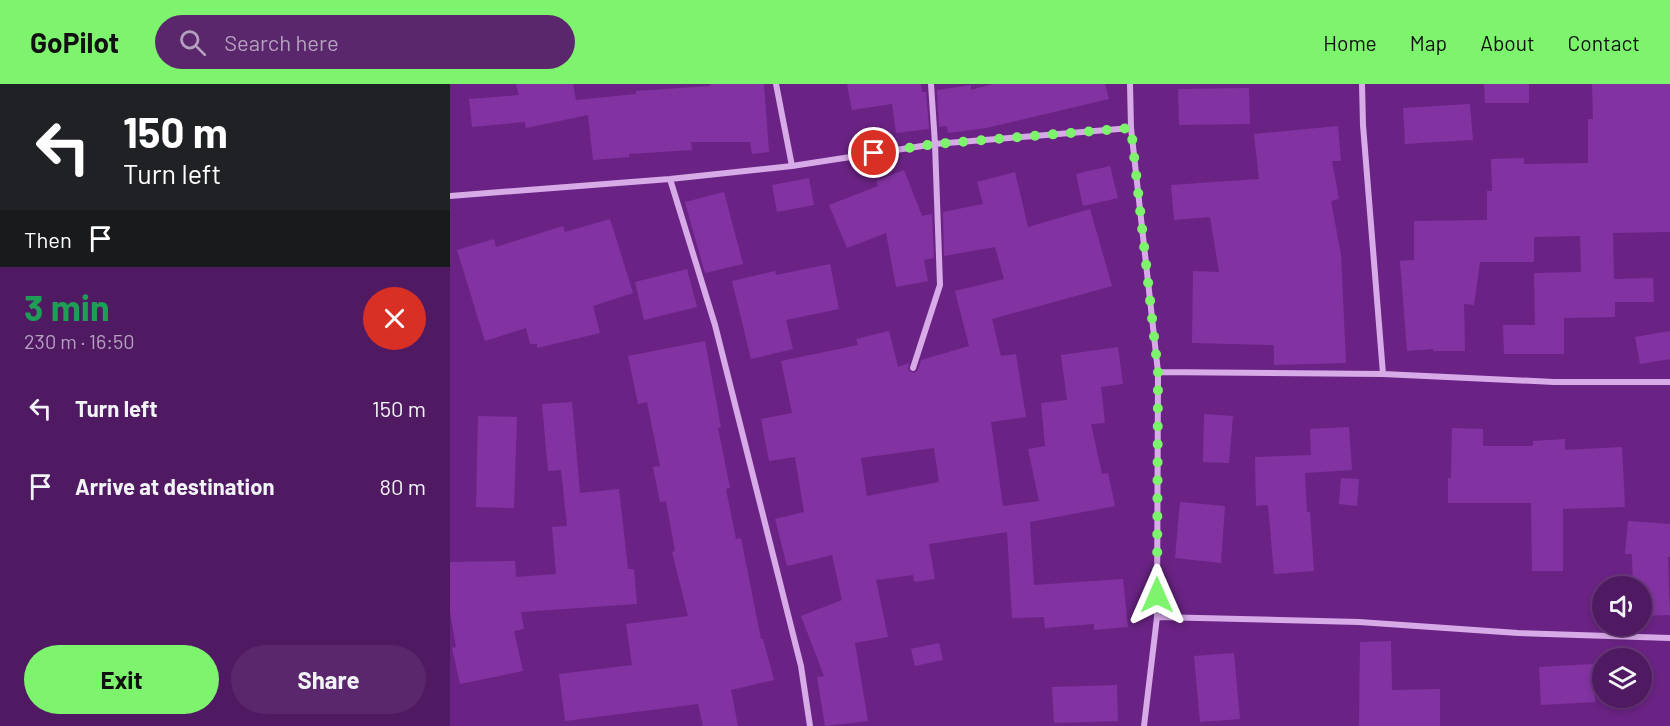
<!DOCTYPE html>
<html lang="en">
<head>
<meta charset="utf-8">
<style>
	:root { --surface:#501a63; --page:#5a276c; --text:#f1f3f6; --muted:#b4a1be; --line:#673878; --accent:#7ef46e }
	body { margin:0; font-family:Barlow,sans-serif; background:var(--page); color:var(--text); height:100vh; display:flex; flex-direction:column; font-size:22px; white-space:nowrap }
	* { box-sizing:border-box; margin:0 }
	p { font-size:20px; color:var(--muted) }
	.icon { flex:none; width:33px; height:33px; fill:none; stroke:currentColor; stroke-width:2; stroke-linecap:round; stroke-linejoin:round }
	.map { position:relative; flex:1; overflow:hidden }
	.sheet { display:flex; flex-direction:column; background:var(--surface); width:450px }
	.sheet>* { flex:none }
	.banner { background:#202124; color:#fff; overflow:hidden }
	.buttons { position:absolute; left:1142px; top:492px; display:grid; gap:12px }
	.buttons a { display:grid; place-items:center; width:60px; height:60px; border-radius:50%; background:var(--surface); box-shadow:0 3px 9px #0003,0 0 0 2px var(--line); font-size:30px }
	.pin { position:absolute; display:grid; place-items:center; width:51px; height:51px; color:#fff; margin:-26px; border:3px solid #fff; border-radius:50%; box-shadow:0 2px 6px #0007 }
	.me { position:absolute; width:66px; margin:-33px; rotate:0deg; stroke-linejoin:round; filter:drop-shadow(0 0 4px #0008) }
	.turn { display:flex; align-items:center; gap:21px; height:126px; padding:0 24px; font-size:27px }
	.turn .icon { width:78px; height:78px; stroke-width:2.5 }
	.turn b { display:block; font-size:42px; line-height:51px }
	.then { display:flex; align-items:center; height:57px; padding:0 24px; background:#0003; gap:12px; font-size:22px }
	.round { display:grid; place-items:center; flex:none; width:63px; height:63px; border-radius:32px; background:var(--page) }
	.head { display:flex; align-items:center; justify-content:space-between; height:102px; padding:0 24px }
	h1 { font-size:36px; font-weight:700; line-height:45px; color:#1e9e55 }
	.cta { display:flex; gap:12px; margin-top:auto; padding:12px 24px }
	.cta a { flex:1; height:69px; border-radius:36px; background:var(--accent); color:#111; font-size:24px; font-weight:700; line-height:69px; text-align:center }
	.cta a+a { background:var(--page); color:var(--text) }
	ul { padding:0; list-style:none }
	li { display:flex; align-items:center; gap:18px; height:78px; padding:0 24px }
	li div { flex:1 }
	li b { display:block; font-size:22px }
	li em { font-style:normal }
	header { display:flex; align-items:center; gap:36px; box-sizing:border-box; height:84px; padding:0 30px; background:var(--accent); color:#111 }
	header strong { font-size:28px }
	nav { display:flex; gap:33px; margin-inline-start:auto; font-size:21px }
	.search { width:420px; height:54px; background:var(--page); display:flex; align-items:center; gap:15px; box-sizing:border-box; padding:0 21px; border-radius:33px; color:var(--muted); font-size:22px }
	main { display:flex; flex:1; min-height:0 }
	.map>svg:first-child { display:block }
</style>
</head>
<body>
<header>
<strong>GoPilot</strong>
<div class="search"><svg class="icon" aria-label="search" viewBox="0 0 24 24"><circle cx="10" cy="10" r="6"/><path d="M15 15l6 6"/></svg>Search here</div>
<nav><a>Home</a><a>Map</a><a>About</a><a>Contact</a></nav>
</header>
<main>
<section class="sheet">
<div class="banner">
<div class="turn"><svg class="icon" aria-label="left" viewBox="0 0 24 24"><path d="M17 20v-9H6M10 6l-5 5 5 5"/></svg><div><b>150 m</b>Turn left</div></div>
<div class="then">Then<svg class="icon" aria-label="arrive" viewBox="0 0 24 24"><path d="M6 21V4h12l-3 4 3 4H6"/></svg></div>
</div>
<div class="head"><div><h1>3 min</h1><p>230 m · 16:50</p></div><a class="round" style="background:#d93025;color:#fff"><svg class="icon" aria-label="close" viewBox="0 0 24 24"><path d="M6 6l12 12M18 6L6 18"/></svg></a></div>
<ul>
<li><svg class="icon" aria-label="left" viewBox="0 0 24 24"><path d="M17 20v-9H6M10 6l-5 5 5 5"/></svg><div><b>Turn left</b></div><em>150 m</em></li>
<li><svg class="icon" aria-label="arrive" viewBox="0 0 24 24"><path d="M6 21V4h12l-3 4 3 4H6"/></svg><div><b>Arrive at destination</b></div><em>80 m</em></li>
</ul>
<div class="cta"><a>Exit</a><a>Share</a></div>
</section>
<div class="map">
<svg width="1220" height="642" viewBox="0 0 1220 642">
	<rect width="100%" height="100%" fill="#6a2384"/>
	<!-- building -->
	<path fill="#8233a1" fill-rule="evenodd" d="M66 0H123L126 16 186 10V7L260 2V0H314L319 68 302 70 300 58H241L242 66 179 70V73L143 76 138 31 76 44 75 38 22 43 19 15 69 11Z
		M397 0H471L472 8H476L479 45 446 49 442 20 402 26Z
		M543 0H655L659 15 536 44 498 49 497 42 489 43 487 6 521 1V6Z
		M1034 0H1079V19H1035Z
		M1142 0H1220V148L1163 149 1164 195 1203 194 1204 218H1165V233L1114 234V270H1054L1053 241H1085L1084 189 1131 188 1130 152 1084 153V178H1030L1024 221 1014 220 1015 267H983V265L957 267 950 177 964 176V137L1037 136V107H1042L1041 75 1074 74V80L1138 79V35H1143Z
		M799 4 800 40 729 41 728 5Z
		M1020 20 1023 56 955 60 953 24Z
		M888 42 891 77H882L889 115 881 117 891 171 896 279 824 281V261L742 259 743 187 769 188 760 133 724 136 721 101 809 95 804 50Z
		M660 82 668 114 633 122 626 90Z
		M454 86 472 132 482 130 484 174 474 176 478 197 446 203 436 149 397 164 379 121 428 102 426 97Z
		M565 88 578 143 640 125 662 202 542 235 551 272 566 270 576 333 541 338 553 422 589 417 578 365 595 362 591 319 617 316 611 271 668 263 673 300 651 303 655 339 641 340 652 390 658 389 665 422 580 438 584 501 673 495 678 543 644 546V540L595 544 594 533 562 534 557 448 479 460 485 495 464 498 463 491 426 496 438 553 405 559 418 637 375 642 367 593 374 592 351 532 392 516 382 471 337 482 325 435 354 428 345 373 319 377 311 335 342 329 331 277 408 261 406 255 439 247 448 283 459 279 458 286 464 289 468 286 471 276 519 262 505 207 554 195 545 163 494 172 493 128 533 120 527 98ZM484 364 489 398 417 412 411 374Z
		M359 94 364 121 327 128 322 101Z
		M274 108 293 180 255 189 235 118Z
		M160 135 183 209 143 222 150 249 87 264V260H80L76 244 35 257 7 166 44 155 46 163 113 142 115 148Z
		M380 180 389 225 336 236 343 265 301 275 282 197 325 187 326 191Z
		M237 185 247 223 194 236 185 198Z
		M1220 247V275L1190 280 1185 253Z
		M255 257 271 343 268 344 280 404 276 405 286 455 291 454 311 555H313L324 596 281 606 288 642H253L248 620 115 637 109 590 182 581 176 540 238 532 222 468 225 467 216 417 210 418 203 383 210 382 197 318 188 320 178 272Z
		M122 318 130 409 169 405 178 485H184L187 520 71 528 74 545 64 547 73 587 10 600 2 564 6 563 0 528V478L65 477 66 493 106 490 102 443 117 442 111 386 98 387 92 320Z
		M754 330 783 332 779 379 753 378Z
		M28 332 67 333 64 424 26 423Z
		M899 343 902 386 855 389 857 428H860L864 487 824 490 818 421 806 422 805 373 861 371 860 345Z
		M1002 344 1033 345V362H1083V357L1115 355V366L1172 363 1175 423 1113 425V487H1082L1081 419H998V394H1001Z
		M891 394 909 395 907 422 889 420Z
		M730 418 775 422 771 479 725 474Z
		M1178 437 1220 440V473H1218L1220 531 1191 532V502H1183L1182 470H1175Z
		M941 557 942 606 990 605V642H909L910 558Z
		M489 559 493 576 465 582 461 565Z
		M784 569 790 635 750 638 744 572Z
		M1143 580 1145 618 1091 621 1089 583Z
		M667 601 668 637 604 639 602 603Z"/>
	<g fill="none" stroke-linecap="round" stroke-linejoin="round">
		<!-- street -->
		<path stroke="#d7abe8" stroke-width="6" d="M326 0 342 82
			M680 0 681 44 708 288 707 533 694 642
			M912 0 913 41 933 290
			M220 95 265 241 351 582 360 642
			M0 112 220 95 342 82 485 60 681 44
			M463 284 490 201 485 60 481 0
			M708 288 933 290 1104 298H1220
			M707 533 909 538 1068 549 1220 554"/>
	</g>
	<g fill="none" stroke-linecap="round" stroke-linejoin="round">
		<!-- route -->
		<path stroke="#7ef46e" stroke-width="10" stroke-dasharray="0 18" d="M424 69 485 60 681 44 708 288 707 511"/>
	</g>
</svg>
<div class="buttons">
<a><svg class="icon" aria-label="sound" viewBox="0 0 24 24"><path d="M4 9h4l5-4v14l-5-4H4zM17 9q2 3 0 6"/></svg></a>
<a><svg class="icon" aria-label="layers" viewBox="0 0 24 24"><path d="M12 4l9 5-9 5-9-5zM3 14l9 5 9-5"/></svg></a>
</div>
<div class="pin" style="left:424px;top:69px;background:#d93025"><svg class="icon" aria-label="arrive" viewBox="0 0 24 24"><path d="M6 21V4h12l-3 4 3 4H6"/></svg></div>
<svg class="me" style="left:707px;top:511px" viewBox="-20 -20 40 40"><path d="M0-17L14 15 0 8-14 15z" fill="#7ef46e" stroke="#fff" stroke-width="4"/></svg>
</div>
</main>
</body>
</html>
